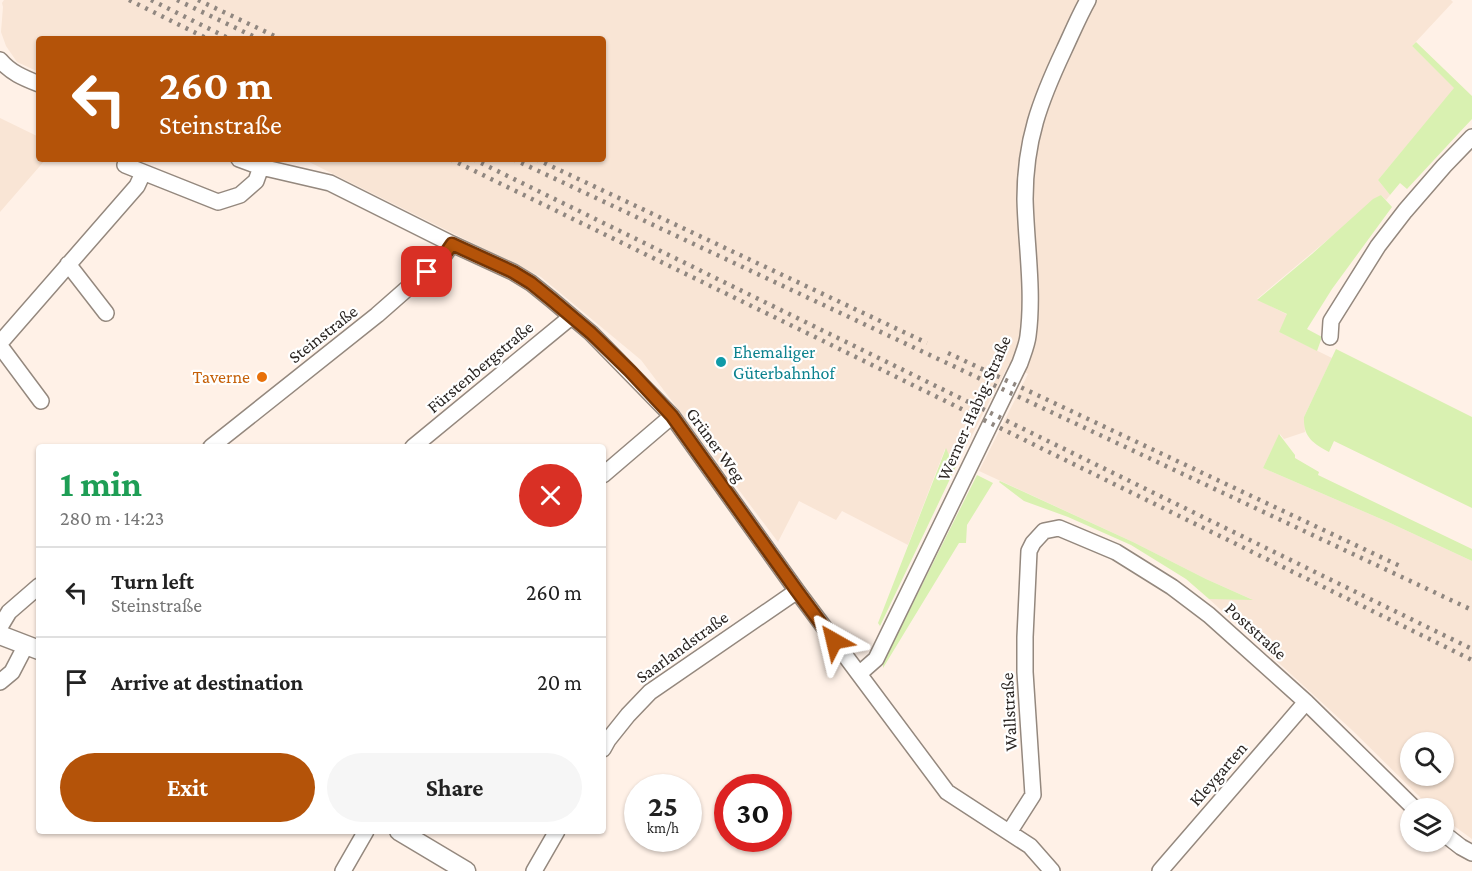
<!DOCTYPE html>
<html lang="en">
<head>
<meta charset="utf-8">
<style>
	:root { --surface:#fff; --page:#f6f6f6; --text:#222; --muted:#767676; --line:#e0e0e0; --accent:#b45309 }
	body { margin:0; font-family:"Crimson Pro",serif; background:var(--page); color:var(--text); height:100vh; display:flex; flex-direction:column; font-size:22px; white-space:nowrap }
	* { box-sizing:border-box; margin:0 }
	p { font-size:20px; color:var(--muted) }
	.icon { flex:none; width:33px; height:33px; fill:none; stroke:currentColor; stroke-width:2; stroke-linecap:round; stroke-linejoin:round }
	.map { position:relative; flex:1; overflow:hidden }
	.side { position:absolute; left:36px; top:444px; width:570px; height:390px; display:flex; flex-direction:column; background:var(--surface); border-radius:6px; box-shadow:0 2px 4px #0004 }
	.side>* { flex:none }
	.hud { position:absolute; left:36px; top:36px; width:570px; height:126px; border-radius:6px; box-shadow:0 2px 4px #0004; background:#b45309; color:#fff; overflow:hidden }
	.controls { position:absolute; left:1400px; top:732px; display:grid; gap:12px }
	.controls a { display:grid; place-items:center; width:54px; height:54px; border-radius:50%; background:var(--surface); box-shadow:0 2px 4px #0004; font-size:30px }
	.speed { position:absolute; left:624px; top:774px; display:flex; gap:12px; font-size:30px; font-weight:700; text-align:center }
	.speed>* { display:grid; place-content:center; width:78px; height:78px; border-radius:50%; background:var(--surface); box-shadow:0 2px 4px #0004; line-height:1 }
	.speed small { font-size:15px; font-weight:400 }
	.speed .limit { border:9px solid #d22; background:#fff; color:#111 }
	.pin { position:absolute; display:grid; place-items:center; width:51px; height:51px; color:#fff; margin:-26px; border-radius:12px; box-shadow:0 3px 9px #0006 }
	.me { position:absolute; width:66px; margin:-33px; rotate:323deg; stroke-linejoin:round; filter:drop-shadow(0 0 4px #0008) }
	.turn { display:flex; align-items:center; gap:21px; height:126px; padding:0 24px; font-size:27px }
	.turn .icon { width:78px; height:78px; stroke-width:2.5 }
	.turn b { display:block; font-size:42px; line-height:51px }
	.round { display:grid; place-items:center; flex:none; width:63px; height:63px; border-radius:32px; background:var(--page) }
	.summary { display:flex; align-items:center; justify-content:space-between; height:102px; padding:0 24px }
	h1 { font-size:36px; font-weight:700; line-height:45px; color:#1e9e55 }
	.primary-button { display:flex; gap:12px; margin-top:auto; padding:12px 24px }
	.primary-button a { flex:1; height:69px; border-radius:36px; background:var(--accent); color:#fff; font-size:24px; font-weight:700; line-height:69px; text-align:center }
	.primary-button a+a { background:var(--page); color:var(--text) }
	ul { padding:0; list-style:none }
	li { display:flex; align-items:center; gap:18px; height:90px; padding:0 24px; border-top:2px solid var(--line) }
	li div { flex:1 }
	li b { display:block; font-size:22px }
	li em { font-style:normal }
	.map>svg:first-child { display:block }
</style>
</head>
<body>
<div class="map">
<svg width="1472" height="871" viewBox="0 0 1472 871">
	<rect width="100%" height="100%" fill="#fff1e7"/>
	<!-- built -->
	<path fill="#f9e5d5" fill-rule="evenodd" d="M4 0H1451L1453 2 1412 46 1455 88 1378 180 1390 195 1386 200 1381 195 1257 299 1288 315 1279 332 1332 358 1304 417 1305 432 1284 439 1280 434 1263 468 1388 522 1472 561V839L1443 818V808H1431L1353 731 1209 599H1251L1206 579 1133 542 979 471 1028 374 1009 364 959 460 949 455 945 449 908 545 842 511 836 520 799 501 778 542 641 360 541 277 303 159H603V39H39V72L17 62 6 46 1 32 3 7 2 3ZM1410 742H1443V776H1410Z
		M0 118 39 137V159H46L0 212Z"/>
	<!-- green -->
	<path fill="#d9f1b1" d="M1416 42 1472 96V119L1407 189 1400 183 1390 195 1378 180 1454 88 1412 46Z
		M1381 195 1392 207 1332 289 1307 329 1322 337 1317 351 1279 332 1287 314 1257 300 1312 254 1373 199Z
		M1336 349 1472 417V508L1334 441 1329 452C1313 443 1303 437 1304 417Z
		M1279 434 1295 455V458L1319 472 1318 475 1472 549V561L1388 522 1263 468Z
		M946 448 949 455 959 460 880 626 878 623Z
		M977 475 993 483 967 525 966 543H959L883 668V663Z
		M1000 481 1133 542 1206 579 1253 600 1209 599 1186 579 1131 545 1068 517 1024 501 999 482Z"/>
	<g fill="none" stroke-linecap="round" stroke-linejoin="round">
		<defs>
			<path id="minor" d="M0 60C11 73 24 78 39 84
				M239 159 261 167 330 183 452 244 513 272 531 283 552 300 591 333 672 416 797 591 947 792 1030 846 1052 871
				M125 165 218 202 240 195 256 181 261 167
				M68 264 106 313
				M1330 337 1331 321 1378 246 1405 211 1444 166 1472 137
				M0 343 137 186 143 173
				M0 346 41 401
				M211 447 377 315 443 257 452 244
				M413 447 571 317
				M603 475 672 416
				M0 627 9 612 39 586
				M859 674 876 659 1020 363C1023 354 1027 345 1028 336 1034 291 1026 244 1025 199 1025 140 1040 101 1064 50 1072 33 1079 16 1088 0
				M0 682 12 672 26 645
				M603 749 608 740 628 715 650 692 797 591
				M1010 831 1033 795 1025 672V637L1029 551 1033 543 1044 531 1059 528 1116 552 1172 587 1209 615 1306 702 1414 808
				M1443 833 1461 847 1472 853
				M343 871 366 831
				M534 871 557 831
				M1160 871 1306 702"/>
			<path id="major" d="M0 635 39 650
				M399 831 466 871"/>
		</defs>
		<!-- minor casing -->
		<use href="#minor" stroke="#94887e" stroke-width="18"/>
		<!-- major casing -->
		<use href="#major" stroke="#94887e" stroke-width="21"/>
		<!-- minor -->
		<use href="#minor" stroke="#fff" stroke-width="15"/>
		<!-- major -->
		<use href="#major" stroke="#fff" stroke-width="18"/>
		<!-- rail -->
		<path stroke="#908780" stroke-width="4.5" stroke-dasharray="3 6" stroke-linecap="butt" d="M129 0 208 39
			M151 0 230 39
			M177 0 259 39
			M198 0 281 39
			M450 159 811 335 1472 660
			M473 159 1472 649
			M513 159 1472 610
			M536 159 927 343
			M948 353 1402 567"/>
	</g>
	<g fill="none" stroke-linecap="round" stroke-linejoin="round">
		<defs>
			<path id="route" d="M427 272 443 257 452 244 513 272 531 283 552 300 591 333 630 371 672 416 797 591 834 641"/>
		</defs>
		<!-- route casing -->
		<use href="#route" stroke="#753606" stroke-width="15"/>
		<!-- route -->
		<use href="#route" stroke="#b45309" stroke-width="10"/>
	</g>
	<!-- markers -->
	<circle fill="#0f9aa8" stroke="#fff" stroke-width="2" cx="721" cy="362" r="6"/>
	<circle fill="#e8710a" stroke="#fff" stroke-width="2" cx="262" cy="377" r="6"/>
	<g text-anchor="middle" stroke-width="4.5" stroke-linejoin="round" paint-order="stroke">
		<!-- street labels -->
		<g font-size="18" fill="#2a2522" stroke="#fff">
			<text transform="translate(323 334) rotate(-38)" y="6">Steinstraße</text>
			<text transform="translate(480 367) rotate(-40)" y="6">Fürstenbergstraße</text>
			<text transform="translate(974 408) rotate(-66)" y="6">Werner-Habig-Straße</text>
			<text transform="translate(716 445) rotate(54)" y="6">Grüner Weg</text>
			<text transform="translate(1256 631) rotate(42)" y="6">Poststraße</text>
			<text transform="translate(682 647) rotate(-36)" y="6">Saarlandstraße</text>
			<text transform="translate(1009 712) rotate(-93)" y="6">Wallstraße</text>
			<text transform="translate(1218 774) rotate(-49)" y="6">Kleygarten</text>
		</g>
		<!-- culture labels -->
		<g font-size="18" fill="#0d838f" stroke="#fff" text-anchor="start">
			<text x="733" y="358">Ehemaliger<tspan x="733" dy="21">Güterbahnhof</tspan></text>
		</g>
		<!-- food labels -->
		<g font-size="18" fill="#c56008" stroke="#fff" text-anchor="end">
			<text x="250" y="383">Taverne</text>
		</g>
	</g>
</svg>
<div class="controls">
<a><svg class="icon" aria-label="search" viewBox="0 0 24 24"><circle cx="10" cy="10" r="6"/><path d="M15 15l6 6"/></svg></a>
<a><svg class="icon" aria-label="layers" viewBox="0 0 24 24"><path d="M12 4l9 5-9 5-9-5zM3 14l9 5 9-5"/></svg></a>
</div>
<div class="speed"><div>25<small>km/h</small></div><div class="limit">30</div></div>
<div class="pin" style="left:427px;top:272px;background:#d93025"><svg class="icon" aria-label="arrive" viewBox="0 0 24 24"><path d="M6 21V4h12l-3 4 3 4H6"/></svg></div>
<svg class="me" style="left:834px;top:641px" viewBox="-20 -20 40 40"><path d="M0-17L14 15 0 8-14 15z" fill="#b45309" stroke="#fff" stroke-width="4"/></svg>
<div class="hud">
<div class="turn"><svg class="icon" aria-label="left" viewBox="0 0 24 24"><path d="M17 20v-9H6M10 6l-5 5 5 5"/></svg><div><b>260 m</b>Steinstraße</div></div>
</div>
<section class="side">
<div class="summary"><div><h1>1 min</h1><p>280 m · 14:23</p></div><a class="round" style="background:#d93025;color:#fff"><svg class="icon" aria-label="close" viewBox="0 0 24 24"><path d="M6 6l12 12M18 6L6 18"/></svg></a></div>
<ul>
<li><svg class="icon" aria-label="left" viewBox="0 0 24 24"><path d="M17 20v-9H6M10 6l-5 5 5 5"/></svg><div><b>Turn left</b><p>Steinstraße</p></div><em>260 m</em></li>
<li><svg class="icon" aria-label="arrive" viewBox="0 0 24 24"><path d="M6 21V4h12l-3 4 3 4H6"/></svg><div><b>Arrive at destination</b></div><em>20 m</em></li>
</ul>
<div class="primary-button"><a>Exit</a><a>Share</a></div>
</section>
</div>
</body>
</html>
